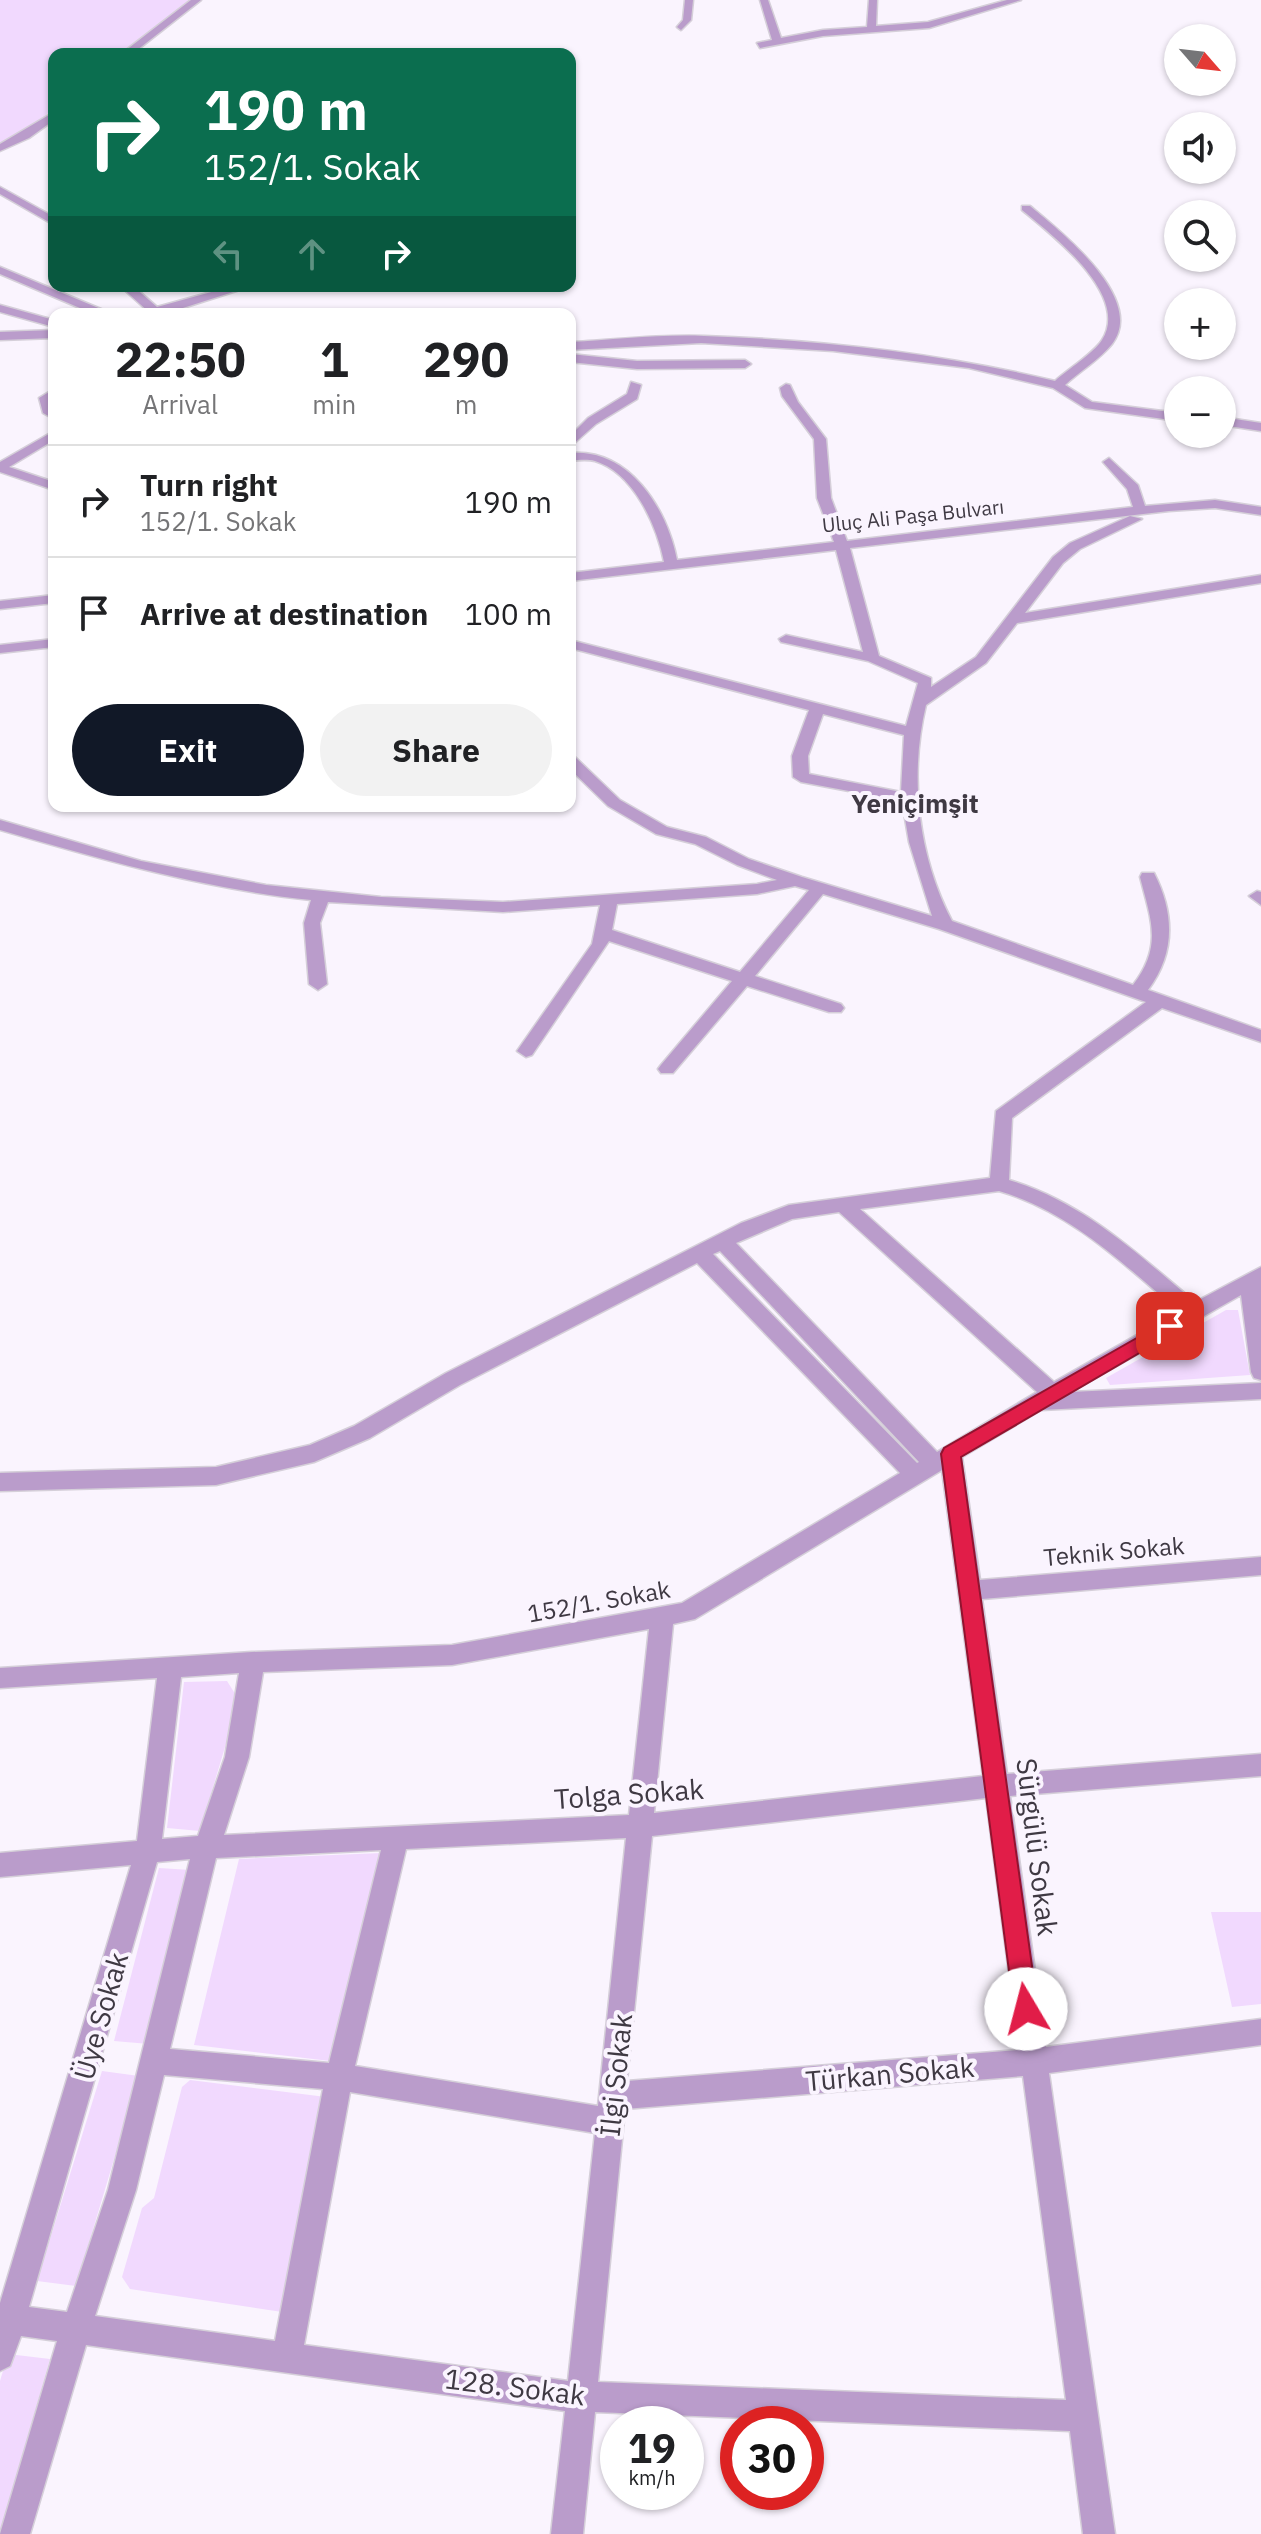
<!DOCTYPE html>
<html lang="en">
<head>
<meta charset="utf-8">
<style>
	:root { --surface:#fff; --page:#f2f2f2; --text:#202124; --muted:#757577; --line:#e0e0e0; --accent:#111827 }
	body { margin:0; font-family:"IBM Plex Sans",sans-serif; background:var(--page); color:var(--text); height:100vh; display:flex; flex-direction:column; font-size:30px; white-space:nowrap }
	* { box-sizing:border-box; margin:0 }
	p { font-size:26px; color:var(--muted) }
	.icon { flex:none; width:44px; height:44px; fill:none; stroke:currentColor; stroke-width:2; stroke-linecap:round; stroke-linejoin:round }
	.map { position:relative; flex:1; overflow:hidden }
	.sheet { position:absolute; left:48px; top:308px; width:528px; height:504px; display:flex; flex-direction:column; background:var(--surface); border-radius:16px; box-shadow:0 2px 6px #0004 }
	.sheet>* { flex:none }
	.guide { position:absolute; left:48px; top:48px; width:528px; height:244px; border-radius:16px; box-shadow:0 2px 6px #0004; background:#0b6e4f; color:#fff; overflow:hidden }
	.needle { width:52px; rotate:118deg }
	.tools { position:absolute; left:1164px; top:24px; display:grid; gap:16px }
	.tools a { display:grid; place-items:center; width:72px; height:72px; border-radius:50%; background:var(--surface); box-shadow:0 2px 6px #0004; font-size:40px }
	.speed { position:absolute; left:600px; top:2406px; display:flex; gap:16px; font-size:40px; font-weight:700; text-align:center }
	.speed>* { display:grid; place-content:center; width:104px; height:104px; border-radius:50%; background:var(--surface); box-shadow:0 2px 6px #0004; line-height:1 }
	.speed small { font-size:20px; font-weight:400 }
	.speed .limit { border:12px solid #d22; background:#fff; color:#111 }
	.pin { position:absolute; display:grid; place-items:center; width:68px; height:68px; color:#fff; margin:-34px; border-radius:16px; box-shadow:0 4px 12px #0006 }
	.me { position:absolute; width:88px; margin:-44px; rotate:352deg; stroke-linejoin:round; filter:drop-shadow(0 0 6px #0008) }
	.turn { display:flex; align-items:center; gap:28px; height:168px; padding:0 24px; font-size:36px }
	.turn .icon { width:104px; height:104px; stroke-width:2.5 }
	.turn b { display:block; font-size:56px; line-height:68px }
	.lanes { display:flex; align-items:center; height:76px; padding:0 24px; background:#0003; justify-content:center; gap:40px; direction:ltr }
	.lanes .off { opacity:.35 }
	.eta { display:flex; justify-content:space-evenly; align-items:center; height:136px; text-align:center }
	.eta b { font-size:48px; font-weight:700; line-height:56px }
	.action { display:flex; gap:16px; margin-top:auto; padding:16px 24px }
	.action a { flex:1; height:92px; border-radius:48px; background:var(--accent); color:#fff; font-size:32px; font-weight:700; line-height:92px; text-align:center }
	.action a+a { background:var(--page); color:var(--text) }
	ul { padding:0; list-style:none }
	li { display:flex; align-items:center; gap:24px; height:112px; padding:0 24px; border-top:2px solid var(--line) }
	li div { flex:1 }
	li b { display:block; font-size:30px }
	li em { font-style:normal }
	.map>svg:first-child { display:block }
</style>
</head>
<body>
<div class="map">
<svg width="1261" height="2534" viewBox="0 0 1261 2534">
	<rect width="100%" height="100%" fill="#faf4fe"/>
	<!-- green -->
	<path fill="#f1d9fe" d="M0 0H191L119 54H54V108L30 129 0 145Z
		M1226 1310H1238L1250 1375 1110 1385 1106 1378Z
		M227 1681 239 1700 200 1831 167 1828 184 1682Z
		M382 1853 351 1990 345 1997 330 2061 194 2045 239 1859Z
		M159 1868 191 1870 149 2044 114 2041Z
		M1211 1912H1261V2004L1232 2007Z
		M102 2071 139 2076 76 2286 37 2281Z
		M190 2080 326 2097 282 2312 130 2289 122 2277 142 2208 154 2198 182 2087Z
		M8 2354 50 2359 0 2534V2381Z"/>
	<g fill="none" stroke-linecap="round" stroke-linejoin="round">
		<defs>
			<path id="minor" d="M191 0H201L132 54H121Z
				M685 0H693L691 20 681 30 677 27 683 20Z
				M760 0H768L781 38 823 30 867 27 869 0H877L876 26 928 22 1007 0H1021L929 28 823 36 760 48 757 43 772 40Z
				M54 112V120L29 138 0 151V144Z
				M0 187 54 217V225L0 194Z
				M1022 206H1030C1059 230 1147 299 1112 344 1100 359 1079 372 1065 385L1092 402 1178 413V421L1085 408 1053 388 969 368 833 351 701 343 570 350V342C614 340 660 334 704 336 823 340 939 353 1055 381 1067 370 1094 353 1102 340 1131 295 1051 234 1022 210Z
				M0 267 108 312 110 314H94L0 274Z
				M120 286H133L157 307 233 286H252L164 314H151Z
				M0 305 54 320V327L0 312Z
				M54 330V338L0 340V332Z
				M570 354 637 361 745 360 751 364 745 368 637 369 570 362Z
				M631 382 641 385 637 399 596 424 570 447V436L588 418 627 394Z
				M786 384 790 385 798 402 826 439 831 498 847 541 1133 507 1127 489 1103 462 1109 458 1138 485 1145 506 1215 500 1261 507V515L1215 508 1169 511 850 548 879 656 931 678V687L976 657 1053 557 1070 543 1130 516 1142 519 1080 549 1063 563 1025 613 1261 575V583L1017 623 986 663 926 705C909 776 918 856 952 921L1133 985C1163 946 1151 920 1140 877L1142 873H1154C1175 914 1175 954 1148 990L1261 1030V1042L1162 1008 1012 1118 1009 1180C1083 1202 1137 1253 1195 1302L1261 1267V1380L1254 1378 1251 1372 1241 1295 1071 1392 1261 1383V1399L1041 1410 962 1457 980 1580 1261 1557V1575L982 1599 1007 1774 1261 1754V1776L1010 1796 1046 2047 1261 2019V2045L1049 2073 1115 2534H1083L1070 2431 595 2412 583 2534H551L565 2411 86 2345 30 2534H0L57 2341 21 2336 10 2366 0 2371V2303L131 1865 0 1877V1853L137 1841 157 1678 0 1688V1668L252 1652 452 1645 682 1603 900 1473 697 1263 460 1385 370 1438 314 1462 216 1485 0 1491V1473L216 1467 310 1445 354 1426 446 1373 741 1223 789 1205 990 1178 996 1111 1146 1002 939 929 823 894 755 976 841 1004 844 1008 841 1012H829L747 986 673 1073H661L658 1069 661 1065 732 981 609 941 532 1055 526 1057 517 1051 592 944 600 905 503 912 328 902 320 923 327 984 318 990 309 984 304 923 311 900C205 889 103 860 0 830V820L141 861 266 885 381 897 503 902 757 884 777 880 737 865 695 844 656 834 608 806 570 769V755L575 757 620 800 667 827 706 837 749 859 802 877 932 916 909 842 902 801 801 782 793 777 792 756 809 710 570 648V640L906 726 918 683 868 661 781 642 779 639 786 635 863 652 836 550 570 581V573L664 562C657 526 634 473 595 461 587 459 578 460 570 461V453C629 448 667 508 677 560L834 542 817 498 814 439 782 396 780 388ZM823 714 904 735 901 792 809 774 808 756ZM795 886 809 890 740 972 612 930 617 904 757 894ZM999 1191C1071 1212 1123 1264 1179 1311L1054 1382 860 1209ZM839 1212 1037 1392 937 1452 736 1243 792 1219ZM720 1251 919 1462 917 1463 713 1254ZM942 1470 983 1776 654 1813 673 1624 695 1619ZM649 1629 629 1815 224 1835 249 1757 263 1672 452 1665ZM239 1673 225 1757 198 1836 162 1839 181 1677ZM986 1798 1019 2050 627 2081 652 1836ZM626 1838 598 2106 355 2066 406 1849ZM381 1850 329 2063 170 2049 216 1858ZM190 1859 108 2190 67 2312 29 2307 157 1862ZM164 2075 323 2089 275 2341 95 2316 136 2190ZM1023 2076 1066 2400 598 2382 625 2109ZM350 2092 595 2133 568 2381 304 2345Z
				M54 389 51 399 54 419 43 413 39 398Z
				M1222 417 1261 423V431L1222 425Z
				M54 431V440L9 467 54 482V490L0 472V462Z
				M54 595V603L0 609V601Z
				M54 639V647L0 653V645Z
				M1257 891 1261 892V905L1249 896Z"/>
		</defs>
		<!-- minor casing -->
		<use href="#minor" stroke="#d5cfd9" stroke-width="3"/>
		<!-- minor -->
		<use href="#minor" fill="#ba9ccb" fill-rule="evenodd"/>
	</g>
	<!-- route -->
	<path fill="#e11d48" stroke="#92132f" stroke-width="2" d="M1170 1319 1177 1321 1180 1326 1177 1331 961 1457 1038 2009 1035 2017 1026 2021 1017 2017 1014 2009 941 1454 944 1448Z"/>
	<g text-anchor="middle" stroke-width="8" stroke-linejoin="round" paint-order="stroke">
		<!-- far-street labels -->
		<g font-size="20" fill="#3f3943" stroke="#faf4fe">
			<text transform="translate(913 516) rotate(-6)" y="7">Uluç Ali Paşa Bulvarı</text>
		</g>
		<!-- street labels -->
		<g font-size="24" fill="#3f3943" stroke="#faf4fe">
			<text transform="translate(1114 1552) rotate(-5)" y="8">Teknik Sokak</text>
			<text transform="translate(599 1602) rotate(-10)" y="8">152/1. Sokak</text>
		</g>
		<!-- far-district labels -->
		<g font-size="26" font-weight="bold" fill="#3f3943" stroke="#faf4fe">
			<text x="915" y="813">Yeniçimşit</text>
		</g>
		<!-- near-street labels -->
		<g font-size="28" fill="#3f3943" stroke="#faf4fe">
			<text transform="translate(629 1794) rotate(-4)" y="10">Tolga Sokak</text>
			<text transform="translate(1037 1847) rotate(83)" y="10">Sürgülü Sokak</text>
			<text transform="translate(101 2016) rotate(-74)" y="10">Üye Sokak</text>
			<text transform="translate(890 2074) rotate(-5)" y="10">Türkan Sokak</text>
			<text transform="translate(616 2075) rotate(-84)" y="10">İlgi Sokak</text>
			<text transform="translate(515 2387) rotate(7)" y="10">128. Sokak</text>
		</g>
	</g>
</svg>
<div class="tools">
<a><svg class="needle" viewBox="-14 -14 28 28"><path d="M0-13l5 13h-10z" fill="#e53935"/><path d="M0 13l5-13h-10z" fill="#757577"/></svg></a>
<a><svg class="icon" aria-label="sound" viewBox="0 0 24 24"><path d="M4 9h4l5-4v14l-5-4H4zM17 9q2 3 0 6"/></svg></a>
<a><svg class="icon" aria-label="search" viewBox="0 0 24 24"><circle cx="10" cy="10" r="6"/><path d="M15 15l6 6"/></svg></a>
<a>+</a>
<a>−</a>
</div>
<div class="speed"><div>19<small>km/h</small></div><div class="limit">30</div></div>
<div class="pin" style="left:1170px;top:1326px;background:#d93025"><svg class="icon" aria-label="arrive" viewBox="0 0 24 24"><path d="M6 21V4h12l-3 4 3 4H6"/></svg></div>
<svg class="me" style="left:1026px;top:2009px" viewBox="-20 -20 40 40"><circle r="19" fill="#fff"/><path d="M0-13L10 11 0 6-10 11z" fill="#e11d48"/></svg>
<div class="guide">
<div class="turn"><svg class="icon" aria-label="right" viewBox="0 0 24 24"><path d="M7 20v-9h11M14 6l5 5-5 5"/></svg><div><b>190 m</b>152/1. Sokak</div></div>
<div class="lanes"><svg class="icon off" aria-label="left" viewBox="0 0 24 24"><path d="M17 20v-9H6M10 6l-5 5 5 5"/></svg><svg class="icon off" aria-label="ahead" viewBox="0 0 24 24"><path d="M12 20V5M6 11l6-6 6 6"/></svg><svg class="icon" aria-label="right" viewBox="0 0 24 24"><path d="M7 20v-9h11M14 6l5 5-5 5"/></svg></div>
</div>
<section class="sheet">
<div class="eta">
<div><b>22:50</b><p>Arrival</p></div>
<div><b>1</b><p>min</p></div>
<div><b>290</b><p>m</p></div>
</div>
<ul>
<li><svg class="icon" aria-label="right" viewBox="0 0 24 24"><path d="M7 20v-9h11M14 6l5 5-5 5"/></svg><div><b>Turn right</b><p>152/1. Sokak</p></div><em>190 m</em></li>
<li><svg class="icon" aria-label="arrive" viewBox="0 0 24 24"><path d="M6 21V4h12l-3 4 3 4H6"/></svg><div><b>Arrive at destination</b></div><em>100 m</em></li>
</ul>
<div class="action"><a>Exit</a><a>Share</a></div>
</section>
</div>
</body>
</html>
